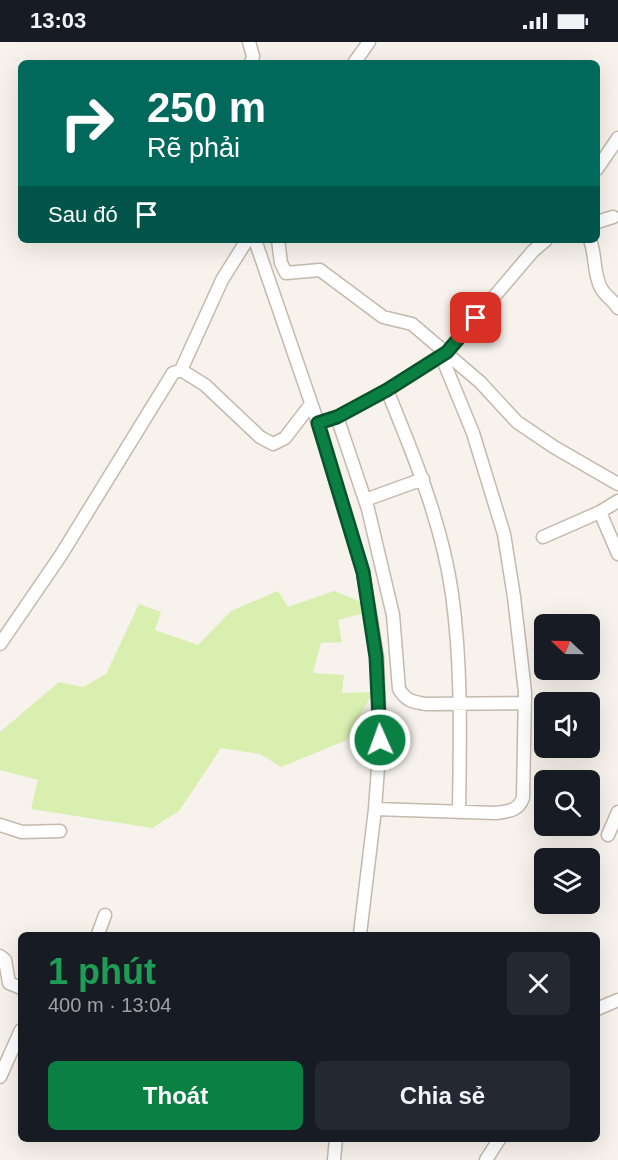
<!DOCTYPE html>
<html lang="vi">
<head>
<meta charset="utf-8">
<style>
	:root { --surface:#171b24; --page:#242831; --text:#f1f3f6; --muted:#9ea1a6; --accent:#0b8043 }
	body { margin:0; font-family:Helvetica,sans-serif; background:var(--page); color:var(--text); height:100vh; display:flex; flex-direction:column; font-size:22px; white-space:nowrap }
	* { box-sizing:border-box; margin:0 }
	p { font-size:20px; color:var(--muted) }
	.icon { flex:none; width:33px; height:33px; fill:none; stroke:currentColor; stroke-width:2; stroke-linecap:round; stroke-linejoin:round }
	.map { position:relative; flex:1; overflow:hidden }
	.sheet { position:absolute; left:18px; top:890px; width:582px; height:210px; display:flex; flex-direction:column; background:var(--surface); border-radius:9px; box-shadow:0 6px 24px #0002 }
	.sheet>* { flex:none }
	.banner { position:absolute; left:18px; top:18px; width:582px; height:183px; border-radius:9px; box-shadow:0 6px 24px #0002; background:#00695c; color:#fff; overflow:hidden }
	.needle { width:39px; rotate:292deg }
	.tools { position:absolute; left:534px; top:572px; display:grid; gap:12px }
	.tools a { display:grid; place-items:center; width:66px; height:66px; border-radius:9px; background:var(--surface); box-shadow:0 6px 24px #0002; font-size:30px }
	.pin { position:absolute; display:grid; place-items:center; width:51px; height:51px; color:#fff; margin:-26px; border-radius:12px; box-shadow:0 3px 9px #0006 }
	.me { position:absolute; width:66px; margin:-33px; rotate:358deg; stroke-linejoin:round; filter:drop-shadow(0 0 4px #0008) }
	.turn { display:flex; align-items:center; gap:21px; height:126px; padding:0 30px; font-size:27px }
	.turn .icon { width:78px; height:78px; stroke-width:2.5 }
	.turn b { display:block; font-size:42px; line-height:51px }
	.then { display:flex; align-items:center; height:57px; padding:0 30px; background:#0003; gap:12px; font-size:22px }
	.round { display:grid; place-items:center; flex:none; width:63px; height:63px; border-radius:9px; background:var(--page) }
	.overview { display:flex; align-items:center; justify-content:space-between; height:102px; padding:0 30px }
	h1 { font-size:36px; font-weight:700; line-height:45px; color:#1e9e55 }
	.cta { display:flex; gap:12px; margin-top:auto; padding:12px 30px }
	.cta a { flex:1; height:69px; border-radius:9px; background:var(--accent); color:#fff; font-size:24px; font-weight:700; line-height:69px; text-align:center }
	.cta a+a { background:var(--page); color:var(--text) }
	.status { display:flex; justify-content:space-between; align-items:center; height:42px; padding:0 30px; background:var(--surface); direction:ltr }
	.status svg { height:16px; fill:currentColor }
	.map>svg:first-child { display:block }
</style>
</head>
<body>
<div class="status"><b>13:03</b><svg viewBox="0 0 49 12"><path d="M0 12V9h3v3zM5 12V6h3v6zM10 12V3h3v9zM15 12V0h3v12zM26 1h20v11H26zM47 4h2v5h-2z"/></svg></div>
<div class="map">
<svg width="618" height="1118" viewBox="0 0 618 1118">
	<rect width="100%" height="100%" fill="#f7f2eb"/>
	<!-- green -->
	<path fill="#d9efb0" d="M278 549 288 565 334 549 364 561 361 572 338 578 342 600 321 601 313 631 344 633 342 651 373 650 347 698 281 725 260 712 221 706 179 769 152 786 31 767 38 738 0 728V690L59 640 83 645 106 632 139 562 161 570 155 588 198 603 231 569Z"/>
	<g fill="none" stroke-linecap="round" stroke-linejoin="round">
		<defs>
			<path id="minor" d="M249 0 253 14 251 21
				M354 21 369 0
				M597 127 618 96
				M597 180 613 175
				M255 198 318 381 363 530 377 615 380 698 375 767 360 892
				M278 198 281 221 286 231 320 228 383 275 412 282 480 340 517 380 554 405 618 442
				M590 198C596 214 593 228 600 244 604 254 613 257 618 266
				M181 328 222 238 247 198
				M387 348C414 414 442 481 452 552 462 624 460 697 459 770
				M337 375 368 467 393 573 399 647C406 659 413 660 426 662L524 661
				M318 381 337 375 387 348 447 310 533 209 546 198
				M365 458 423 437
				M600 470 618 512
				M543 495 600 470 618 459
				M0 602 61 513 173 331 181 328 205 343 260 395 273 402 285 396 311 362
				M375 767 496 771C509 769 518 769 523 756L525 650 514 555 504 492 473 391 441 313
				M0 783 22 790 60 789
				M608 793 618 770
				M98 892 105 873
				M0 914 5 918 9 941 21 946
				M597 967 618 958
				M0 1035 21 988
				M334 1118 336 1096
				M486 1118 500 1096"/>
		</defs>
		<!-- minor casing -->
		<use href="#minor" stroke="#c4b9ac" stroke-width="15"/>
		<!-- minor -->
		<use href="#minor" stroke="#fff" stroke-width="12"/>
	</g>
	<g fill="none" stroke-linecap="round" stroke-linejoin="round">
		<defs>
			<path id="route" d="M380 698 376 615 363 530 318 381 337 375 387 348 447 310 476 276"/>
		</defs>
		<!-- route casing -->
		<use href="#route" stroke="#07532c" stroke-width="15"/>
		<!-- route -->
		<use href="#route" stroke="#0b8043" stroke-width="10"/>
	</g>
</svg>
<div class="tools">
<a><svg class="needle" viewBox="-14 -14 28 28"><path d="M0-13l5 13h-10z" fill="#e53935"/><path d="M0 13l5-13h-10z" fill="#9ea1a6"/></svg></a>
<a><svg class="icon" aria-label="sound" viewBox="0 0 24 24"><path d="M4 9h4l5-4v14l-5-4H4zM17 9q2 3 0 6"/></svg></a>
<a><svg class="icon" aria-label="search" viewBox="0 0 24 24"><circle cx="10" cy="10" r="6"/><path d="M15 15l6 6"/></svg></a>
<a><svg class="icon" aria-label="layers" viewBox="0 0 24 24"><path d="M12 4l9 5-9 5-9-5zM3 14l9 5 9-5"/></svg></a>
</div>
<div class="pin" style="left:476px;top:276px;background:#d93025"><svg class="icon" aria-label="arrive" viewBox="0 0 24 24"><path d="M6 21V4h12l-3 4 3 4H6"/></svg></div>
<svg class="me" style="left:380px;top:698px" viewBox="-20 -20 40 40"><circle r="17" fill="#0b8043" stroke="#fff" stroke-width="3"/><path d="M0-11L8 9 0 5-8 9z" fill="#fff"/></svg>
<div class="banner">
<div class="turn"><svg class="icon" aria-label="right" viewBox="0 0 24 24"><path d="M7 20v-9h11M14 6l5 5-5 5"/></svg><div><b>250 m</b>Rẽ phải</div></div>
<div class="then">Sau đó<svg class="icon" aria-label="arrive" viewBox="0 0 24 24"><path d="M6 21V4h12l-3 4 3 4H6"/></svg></div>
</div>
<section class="sheet">
<div class="overview"><div><h1>1 phút</h1><p>400 m · 13:04</p></div><a class="round"><svg class="icon" aria-label="close" viewBox="0 0 24 24"><path d="M6 6l12 12M18 6L6 18"/></svg></a></div>
<div class="cta"><a>Thoát</a><a>Chia sẻ</a></div>
</section>
</div>
</body>
</html>
